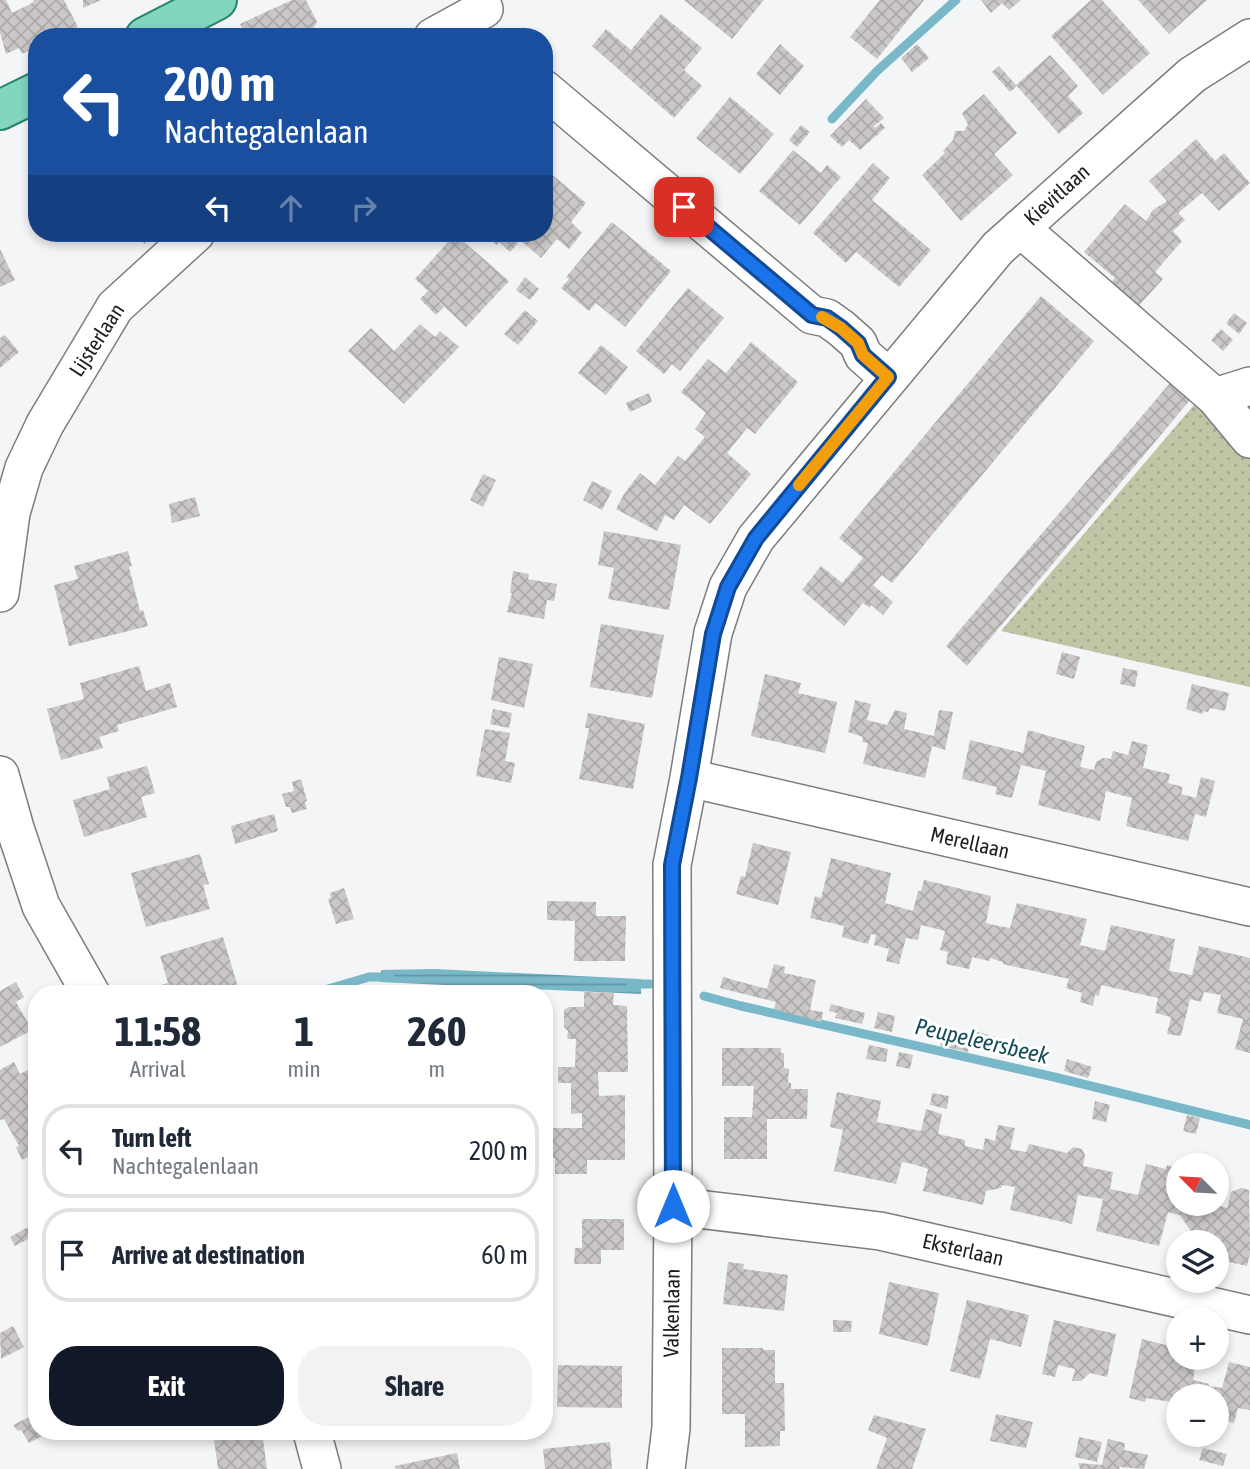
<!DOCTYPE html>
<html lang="en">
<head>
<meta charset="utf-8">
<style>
	:root { --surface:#fff; --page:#f2f2f3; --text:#1f2937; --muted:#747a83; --line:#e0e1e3; --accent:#111827 }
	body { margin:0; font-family:"Asap Condensed",sans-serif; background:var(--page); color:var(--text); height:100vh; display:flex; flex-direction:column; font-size:26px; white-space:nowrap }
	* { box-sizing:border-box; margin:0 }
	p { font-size:23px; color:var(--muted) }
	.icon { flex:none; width:38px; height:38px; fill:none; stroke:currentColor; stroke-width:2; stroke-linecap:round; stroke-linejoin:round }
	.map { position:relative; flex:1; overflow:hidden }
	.sheet { position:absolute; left:28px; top:985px; width:525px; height:455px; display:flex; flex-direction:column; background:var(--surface); border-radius:28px; box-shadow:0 4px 10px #0003 }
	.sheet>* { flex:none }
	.top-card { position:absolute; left:28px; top:28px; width:525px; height:214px; border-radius:28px; box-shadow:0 4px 10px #0003; background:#1a4fa0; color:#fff; overflow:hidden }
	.needle { width:46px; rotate:294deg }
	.buttons { position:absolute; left:1166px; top:1153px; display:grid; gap:14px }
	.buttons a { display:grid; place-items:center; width:63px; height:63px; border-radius:50%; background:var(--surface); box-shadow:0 4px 10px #0003; font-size:35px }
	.pin { position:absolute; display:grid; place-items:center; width:60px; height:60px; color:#fff; margin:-30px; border-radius:14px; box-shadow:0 4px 10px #0006 }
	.me { position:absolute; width:77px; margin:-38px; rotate:0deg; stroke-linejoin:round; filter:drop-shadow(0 0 5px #0008) }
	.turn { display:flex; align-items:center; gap:24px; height:147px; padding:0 21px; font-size:32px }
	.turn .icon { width:91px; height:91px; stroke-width:2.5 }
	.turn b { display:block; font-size:49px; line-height:60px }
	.lanes { display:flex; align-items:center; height:66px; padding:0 21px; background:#0003; justify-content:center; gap:35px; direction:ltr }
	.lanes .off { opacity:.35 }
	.eta { display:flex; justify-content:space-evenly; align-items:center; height:119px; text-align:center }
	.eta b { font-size:42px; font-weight:700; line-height:49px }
	.button { display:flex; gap:14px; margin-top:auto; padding:14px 21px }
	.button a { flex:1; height:80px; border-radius:28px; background:var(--accent); color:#fff; font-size:28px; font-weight:700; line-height:80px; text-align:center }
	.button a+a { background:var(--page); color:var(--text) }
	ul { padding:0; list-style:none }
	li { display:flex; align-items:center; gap:21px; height:94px; margin:0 14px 10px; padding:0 7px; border:4px solid var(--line); border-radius:28px }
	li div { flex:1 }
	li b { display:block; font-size:26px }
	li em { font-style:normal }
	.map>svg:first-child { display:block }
</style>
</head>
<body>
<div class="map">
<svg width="1250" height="1469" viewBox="0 0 1250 1469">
	<defs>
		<pattern id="park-dots" width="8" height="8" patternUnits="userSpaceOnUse" patternTransform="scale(1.75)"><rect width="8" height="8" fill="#c1c5a6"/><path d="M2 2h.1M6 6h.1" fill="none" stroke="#a5a98e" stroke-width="1.8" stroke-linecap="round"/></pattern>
		<pattern id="water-rules" width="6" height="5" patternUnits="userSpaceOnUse" patternTransform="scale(1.75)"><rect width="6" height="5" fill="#79b8c9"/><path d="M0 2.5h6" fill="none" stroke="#6395a3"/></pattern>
		<pattern id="building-cross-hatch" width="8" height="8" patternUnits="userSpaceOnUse" patternTransform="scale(1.75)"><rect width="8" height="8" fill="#cac7c6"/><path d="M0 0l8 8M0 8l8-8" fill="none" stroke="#adaaaa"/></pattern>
	</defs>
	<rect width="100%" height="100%" fill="#f3f5f7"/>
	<!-- park -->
	<path fill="url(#park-dots)" d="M1200 398 1250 457V687L1001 631Z"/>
	<!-- water -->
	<path fill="url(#water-rules)" d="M435 969 641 979V994L380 982 381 970Z"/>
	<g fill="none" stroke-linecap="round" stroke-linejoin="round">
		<!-- stream -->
		<path stroke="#79b8c9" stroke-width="9" d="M832 119 877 71 956 0
			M631 984H650
			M311 994 369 977H390
			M704 996 741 1006 1054 1077 1250 1125"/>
	</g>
	<!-- building -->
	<path fill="url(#building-cross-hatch)" d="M0 0H6L12 13 34 2 33 0H64L78 27 68 32 66 37H37V47L22 54 19 48 6 54 0 33Z
		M83 0H101L83 8Z
		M292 0H306L317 22 308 37H247L240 24Z
		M684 0H764L732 39Z
		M880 0H924L877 59 850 37Z
		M981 0H1021L1009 10 1002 3 991 13Z
		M1091 0H1102L1150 53 1103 95 1051 36Z
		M1138 0H1207L1169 34Z
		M661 14 702 48 684 70 702 86 674 118 592 46 606 29 631 50Z
		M780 44 804 66 780 95 756 74Z
		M917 44 929 58 912 72 901 58Z
		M1050 55 1078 86 1068 96 1083 113 1059 134 1016 85Z
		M999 66 1017 86 1010 92 992 72Z
		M984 94 1017 133 994 154 1013 175 961 221 922 175 945 153 943 151 953 140 955 131H964L968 125 962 113Z
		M730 97 774 134 740 174 696 138Z
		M866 99 884 118 874 126 875 128 881 123 885 128 860 150 849 140 842 147 830 136Z
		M801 125 810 132 797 147 789 140Z
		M1196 139 1215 161 1224 153 1250 183 1219 211 1202 193 1178 213 1185 220 1173 231 1182 241 1155 272 1163 279 1134 311 1106 288 1115 278 1084 252 1125 204 1146 221 1153 210 1167 201 1149 181Z
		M793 150 821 173 827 165 841 177 800 225 759 191Z
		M873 163 890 178 872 200 931 250 899 287 856 252 846 263 813 233Z
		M544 168 586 203 571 222 582 233 569 249 557 239 541 258 512 233H544Z
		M612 222 671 271 625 327 596 303 589 311 561 288 569 279 566 277Z
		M139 233H156L144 244Z
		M483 233H505L518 243 510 252 499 242 497 245Z
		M455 234 509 281 466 327 433 296 444 307 436 315 420 299 428 291 415 279Z
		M0 249 15 280 0 287Z
		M525 277 539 289 530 300 516 290Z
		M688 288 724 318 680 371 672 364 664 374 636 351Z
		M1041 296 1094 341 892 583 882 575 873 585 893 602 883 615 871 605 870 608 863 603 844 626 802 590 821 566 842 583 854 569 863 558 839 538Z
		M525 310 538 321 518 345 504 334Z
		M1234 313 1247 323 1239 334 1226 323Z
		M420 324 435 337 440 331 459 347 404 404 348 351 371 328 394 351Z
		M1221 329 1233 340 1223 351 1211 340Z
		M5 335 19 352 0 368V338Z
		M751 342 798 382 755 434 747 428 727 453 751 474 731 499 710 524 684 505 674 520 665 515 657 531 616 509 624 494 640 473 655 485 678 456 685 461 705 437 695 429 706 413 681 392 708 359 726 373Z
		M601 345 628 367 606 395 578 373Z
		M1176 376 1196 393 967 666 946 646Z
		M649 393 652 402 630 412 626 403Z
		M483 474 496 480 483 507 470 500Z
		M592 481 612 491 602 510 583 500Z
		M195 497 200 516 172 523 169 504Z
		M604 531 681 545 669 610 608 599 614 568 598 565Z
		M128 551 132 566 129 567 140 611 143 610 148 626 69 646 54 585 78 579 74 566Z
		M513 571 529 574 528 579 557 584 554 601 547 600 544 619 507 612 512 593H510Z
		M601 624 664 635 652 698 590 687Z
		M1062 652 1080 657 1074 679 1056 674Z
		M499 657 533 664 524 708 491 700Z
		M139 666 146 691 170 683 177 707 117 725 119 731 99 737 103 748 61 760 47 709 84 699 80 683Z
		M1123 668 1138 671 1135 687 1120 684Z
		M765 674 801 683 798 693 837 702 825 753 751 736Z
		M1192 684 1229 693 1225 711 1210 708 1208 712 1203 711 1202 714 1186 709Z
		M855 700 871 704 867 720 887 725 895 710 907 713 904 729 934 736 939 710 953 712 945 750 932 746 925 778 863 764 868 743 862 742 863 737 848 732Z
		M493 709 512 713 509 728 490 724Z
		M588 713 645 724 633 789 579 779 589 728H585Z
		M485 729 510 733 505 761 515 763 511 783 476 776Z
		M1028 730 1085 746 1080 767 1094 770 1096 762 1103 758 1111 759 1113 751 1128 755 1132 741 1148 745 1143 768 1170 774 1168 783 1183 787 1181 794 1196 798 1201 777 1215 781 1206 817 1195 814 1188 841 1126 826 1132 798 1106 791 1100 821 1038 805 1046 771 1021 765 1012 798 995 794 997 787 962 779 970 740 1023 753Z
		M147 766 155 793 141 797 147 817 84 837 73 800 110 789 107 777Z
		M301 779 307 801 305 802 307 809 292 813 290 807H286L282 794 294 791 292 782Z
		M274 814 278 831 235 844 231 826Z
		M753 843 791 852 778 905 736 894 741 876 745 877Z
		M200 854 209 884 203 885 210 909 146 927 131 873Z
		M831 858 891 873 885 903 913 911 918 891H921L924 880 991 896 986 923 998 926 1010 928 1017 903 1087 919 1080 945 1105 951 1111 925 1175 939 1169 971 1181 973 1192 975 1199 946 1250 958V1053L1235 1049 1243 1019 1217 1013 1221 995 1204 992 1201 1002 1190 999 1181 1036 1167 1034 1171 1017 1155 1013 1158 998 1101 985 1099 996 1095 995 1093 1006 1080 1002 1082 993 1066 988 1069 979 1003 964V962L990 958 989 961 972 957 969 969 946 964 948 952 940 950 945 931 921 925 918 940 906 938 899 964 886 961 889 949 874 945 876 935 871 934 868 944 842 937 844 926 810 918 815 896 821 898Z
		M344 888 354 919 336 924 328 899 331 898 330 893Z
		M547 901 596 902V916H626L625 961H574L575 921 547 920Z
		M223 937 240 994H154L152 988 168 983 160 956Z
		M774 964 785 967 784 973 816 980 810 1010 823 1012 821 1022 774 1009 776 1002 720 988 723 977 767 989Z
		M16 982 24 997 16 1002 32 1030 0 1047V991Z
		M397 985 398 994H383V986Z
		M447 988 504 990V994H446Z
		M584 992 614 993 613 1005 627 1006 628 1072H598L599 1096 625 1095V1160H587V1174H555V1158H550V1128H582V1113L571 1114V1083H558V1067H575L576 1039H567L568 1031 564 1027V1010L569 1007H584Z
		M831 1004 865 1013 862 1024 835 1018 837 1013 829 1011Z
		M878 1012 895 1016 892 1032 874 1028Z
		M943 1031 971 1037 968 1052 940 1046Z
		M975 1031 995 1037 991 1053 970 1047Z
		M869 1045 888 1049 886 1062 866 1059Z
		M722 1048H781V1053H784V1068L789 1069 788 1083H791V1089H808L807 1119H767V1159H724V1117H752L754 1086H722Z
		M899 1052 913 1055 910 1069 896 1066Z
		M1067 1059 1092 1067 1088 1078 1064 1071Z
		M14 1062 20 1074 37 1065V1152L22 1160 16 1147 19 1146 4 1119 1 1120 0 1119V1070Z
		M837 1092 881 1101 877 1122 921 1131 926 1109 942 1114 938 1134 965 1140V1146L983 1150 985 1138 995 1141 998 1125 1015 1128 1010 1149 1026 1152 1029 1144 1067 1153 1073 1147 1082 1149 1085 1155 1083 1166 1113 1172 1110 1189 1138 1195 1146 1164 1166 1169 1167 1165 1178 1168V1204H1212L1227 1208 1231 1192 1241 1188 1249 1190 1250 1253 1247 1266 1216 1259V1242H1187L1190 1230 1180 1215 1168 1212 1159 1246 1096 1231 1103 1199 1078 1195 1072 1224 1010 1210 1015 1187 1002 1185 1001 1188 986 1191 983 1205 923 1191 928 1169 913 1164 902 1162 896 1184 834 1171 843 1130 830 1127Z
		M932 1093 949 1096 947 1109 930 1105Z
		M1095 1101 1110 1105 1106 1122 1092 1119Z
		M1187 1115 1200 1118 1196 1134 1183 1131Z
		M582 1219H624V1250H601V1264H574L575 1248H582Z
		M37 1222V1234L15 1246 10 1237Z
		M37 1237V1252L35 1253 28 1241Z
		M728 1262 744 1264 743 1269 788 1275 784 1311 723 1304Z
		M889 1282 939 1293 928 1346 879 1334Z
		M967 1300 1029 1315 1021 1347 990 1339 980 1379 950 1371Z
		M833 1320 852 1321 851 1332H833Z
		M1054 1320 1116 1334 1107 1377 1090 1373 1081 1381H1072L1075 1369 1058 1365 1055 1377 1042 1374Z
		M13 1326 24 1347 1 1359 0 1333Z
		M1142 1339 1178 1348V1358H1197L1193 1380 1209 1384V1386L1222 1388 1229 1362 1250 1367V1410L1238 1408 1234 1423 1216 1419V1396H1178V1403L1146 1398 1145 1402 1129 1398Z
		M722 1348H763V1350H775V1383H784L785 1431H780V1446L745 1447V1414H722Z
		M558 1365 622 1366V1408L557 1407Z
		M37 1413V1432H50L29 1443 21 1430 18 1431 13 1425Z
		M996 1414 1033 1422 1026 1448 990 1441Z
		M874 1415 926 1429 912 1469H876L887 1438 868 1430Z
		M213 1432H262L267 1469H218Z
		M1079 1437 1102 1442 1097 1462 1075 1457Z
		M1108 1439 1125 1443 1124 1450 1148 1455 1144 1469 1120 1467 1119 1469H1080L1078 1463 1102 1465Z
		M610 1442 612 1469H545L543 1449Z
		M1203 1448 1227 1454 1223 1466 1199 1460Z
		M457 1453 460 1469H396L395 1466Z"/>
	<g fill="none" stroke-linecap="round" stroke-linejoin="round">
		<defs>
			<path id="minor" d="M433 37 484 9
				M544 89 812 315 827 318 841 328 858 343 863 355 888 377
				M1020 228 1215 397 1250 439
				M1215 397 1250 386
				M0 593 11 513 24 468 45 424 115 307 196 233
				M0 775 15 828 41 906 91 994
				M689 778 1250 907
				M673 1206 880 1231 1250 1315
				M312 1432 322 1469
				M666 1469 671 1428 673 1206 672 865 689 778 713 633 728 587 756 538 998 248 1192 75 1250 38"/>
			<path id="major" d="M145 37 217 0
				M0 110 37 92"/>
		</defs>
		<!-- minor casing -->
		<use href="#minor" stroke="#7b7d7f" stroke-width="40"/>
		<!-- major casing -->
		<use href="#major" stroke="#28836b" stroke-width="42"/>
		<!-- minor -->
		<use href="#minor" stroke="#fff" stroke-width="37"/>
		<!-- major -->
		<use href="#major" stroke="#82d5bf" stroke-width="38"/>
	</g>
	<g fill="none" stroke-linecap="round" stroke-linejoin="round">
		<defs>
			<path id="route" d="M673 1206 672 865 689 778 713 634 728 587 756 538 888 377 863 355 858 343 841 328 827 318 812 315 684 207"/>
		</defs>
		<!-- route casing -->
		<use href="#route" stroke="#114b97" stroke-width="18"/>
		<!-- route -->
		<use href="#route" stroke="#1a73e8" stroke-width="12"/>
		<!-- slow -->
		<path stroke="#f59e0b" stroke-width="12" d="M799 485 888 377 863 355 858 343 841 328 822 317"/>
	</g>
	<g text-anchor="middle" stroke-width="6" stroke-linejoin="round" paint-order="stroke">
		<!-- street labels -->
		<g font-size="21" fill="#1e1e1f" stroke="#fff">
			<text transform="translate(1057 195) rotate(-42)" y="7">Kievitlaan</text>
			<text transform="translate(97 340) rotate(-57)" y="7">Lijsterlaan</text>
			<text transform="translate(970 843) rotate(13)" y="7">Merellaan</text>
			<text transform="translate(963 1250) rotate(13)" y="7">Eksterlaan</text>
			<text transform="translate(672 1313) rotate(-89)" y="7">Valkenlaan</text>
		</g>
		<!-- water labels -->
		<g font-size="23" font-style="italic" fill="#164d5a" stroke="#fff">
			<text transform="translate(982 1041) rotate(13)" y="8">Peupeleersbeek</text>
		</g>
	</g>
</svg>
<div class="buttons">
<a><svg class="needle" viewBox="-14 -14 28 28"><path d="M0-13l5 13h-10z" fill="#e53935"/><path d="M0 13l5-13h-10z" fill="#747a83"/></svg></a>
<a><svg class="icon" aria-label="layers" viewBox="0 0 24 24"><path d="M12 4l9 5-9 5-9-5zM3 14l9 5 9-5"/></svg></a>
<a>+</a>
<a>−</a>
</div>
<div class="pin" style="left:684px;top:207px;background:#d93025"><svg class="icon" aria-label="arrive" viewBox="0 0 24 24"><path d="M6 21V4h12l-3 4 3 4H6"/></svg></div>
<svg class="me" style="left:673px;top:1206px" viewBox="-20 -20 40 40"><circle r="19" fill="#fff"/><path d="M0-13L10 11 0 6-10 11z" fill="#1a73e8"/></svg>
<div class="top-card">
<div class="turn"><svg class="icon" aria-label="left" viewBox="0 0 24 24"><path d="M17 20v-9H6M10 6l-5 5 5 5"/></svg><div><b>200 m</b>Nachtegalenlaan</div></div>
<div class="lanes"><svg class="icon" aria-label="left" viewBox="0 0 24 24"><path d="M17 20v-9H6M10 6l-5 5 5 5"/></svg><svg class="icon off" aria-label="ahead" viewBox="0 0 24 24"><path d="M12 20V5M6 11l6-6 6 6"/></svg><svg class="icon off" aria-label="right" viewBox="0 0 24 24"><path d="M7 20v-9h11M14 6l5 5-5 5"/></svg></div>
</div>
<section class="sheet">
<div class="eta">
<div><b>11:58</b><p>Arrival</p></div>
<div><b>1</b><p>min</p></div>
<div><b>260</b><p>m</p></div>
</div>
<ul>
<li><svg class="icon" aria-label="left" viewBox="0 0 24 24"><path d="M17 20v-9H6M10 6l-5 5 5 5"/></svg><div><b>Turn left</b><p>Nachtegalenlaan</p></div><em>200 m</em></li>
<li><svg class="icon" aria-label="arrive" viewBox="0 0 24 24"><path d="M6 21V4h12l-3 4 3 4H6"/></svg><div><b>Arrive at destination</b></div><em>60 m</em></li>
</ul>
<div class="button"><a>Exit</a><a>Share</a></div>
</section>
</div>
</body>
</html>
